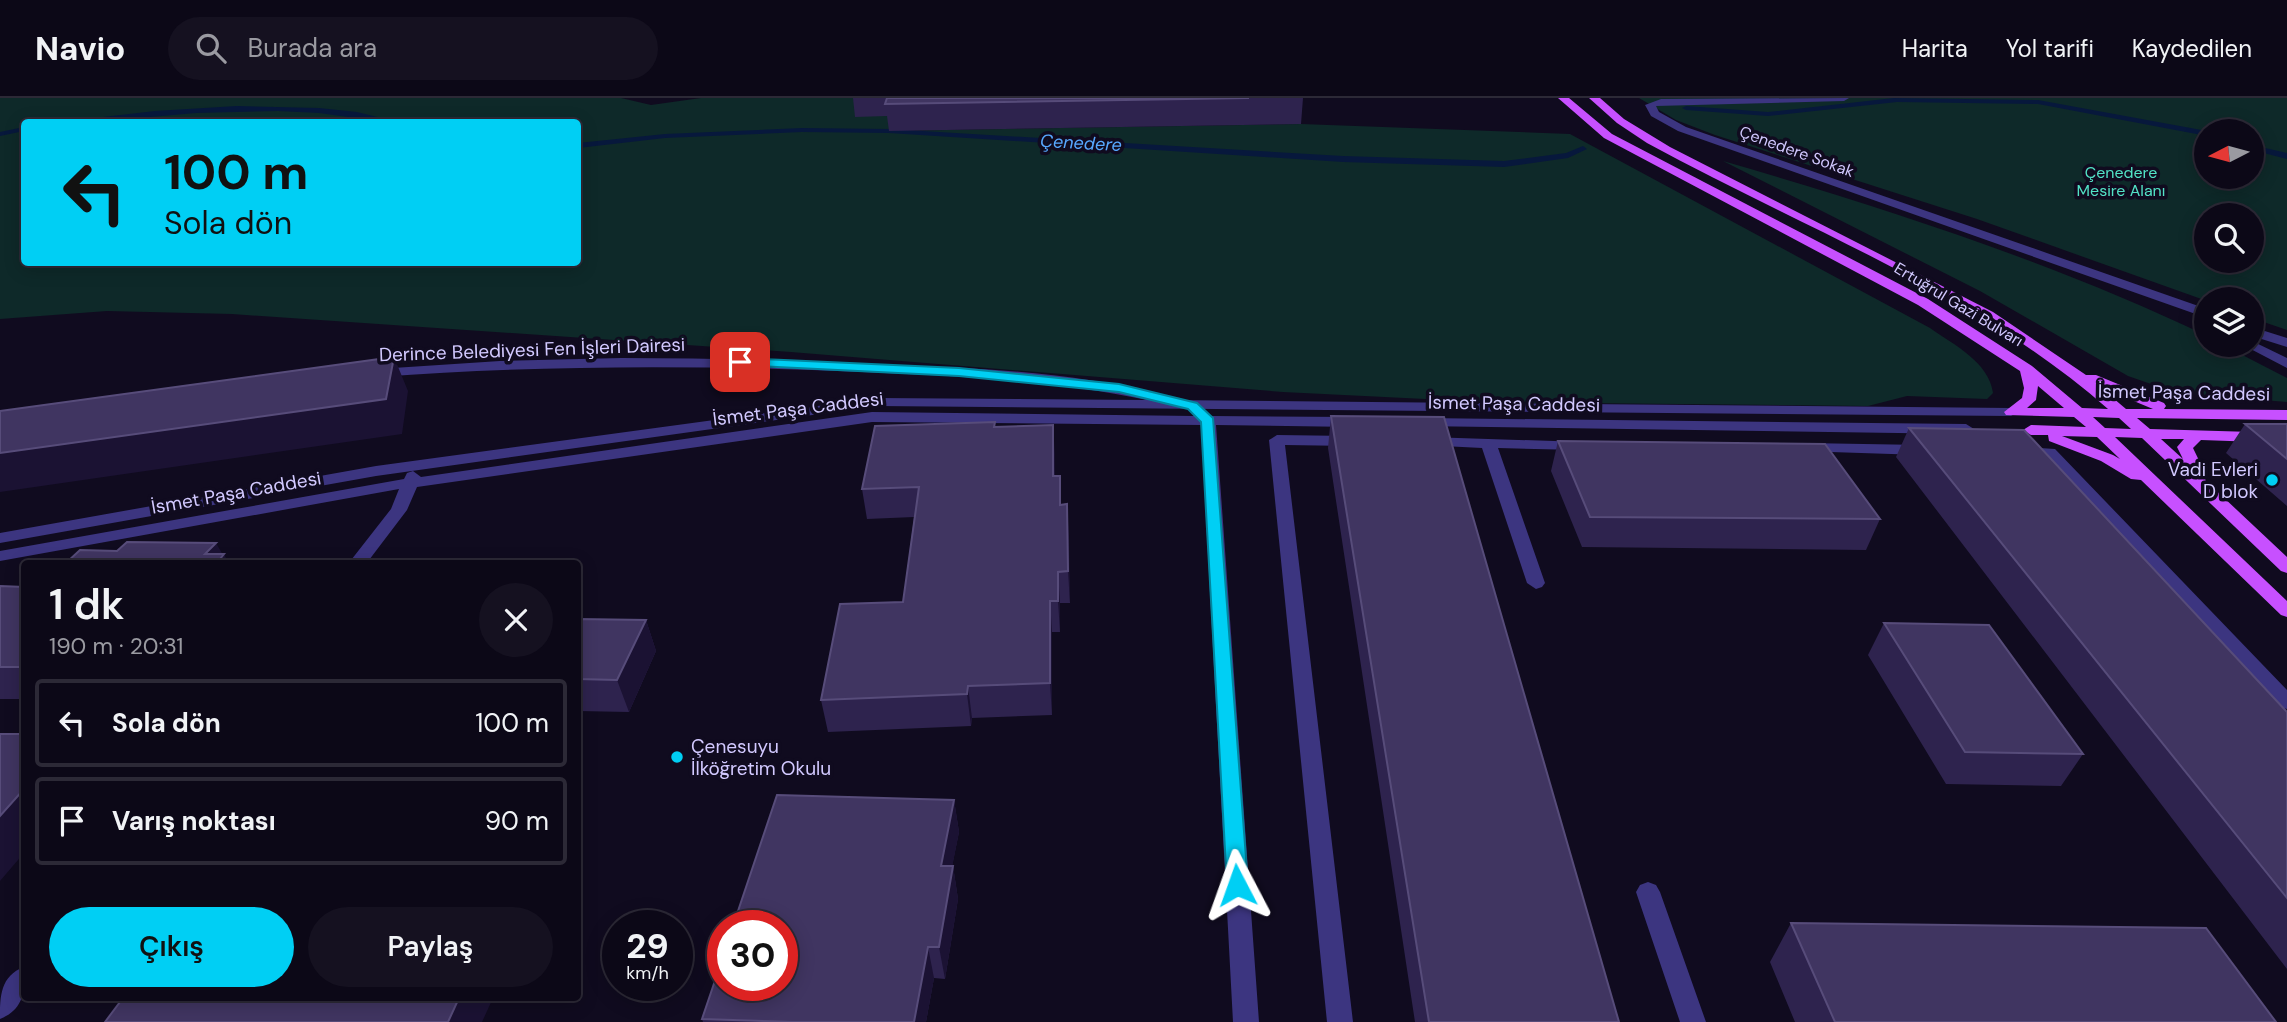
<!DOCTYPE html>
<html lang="tr">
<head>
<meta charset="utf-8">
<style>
	:root { --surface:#0c0817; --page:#151120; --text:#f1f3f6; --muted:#9a9aa1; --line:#2c2936; --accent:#00cff4 }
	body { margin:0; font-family:"DM Sans",sans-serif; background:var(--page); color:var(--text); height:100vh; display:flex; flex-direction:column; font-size:26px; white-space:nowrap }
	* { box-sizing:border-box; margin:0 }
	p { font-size:23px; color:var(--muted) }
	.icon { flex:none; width:38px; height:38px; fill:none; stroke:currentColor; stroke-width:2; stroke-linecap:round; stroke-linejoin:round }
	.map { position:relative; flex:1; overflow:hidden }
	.sheet { position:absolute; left:21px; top:462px; width:560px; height:441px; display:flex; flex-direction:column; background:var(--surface); border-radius:7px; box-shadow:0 4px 18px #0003,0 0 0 2px var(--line) }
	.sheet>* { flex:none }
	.guide { position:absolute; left:21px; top:21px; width:560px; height:147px; border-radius:7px; box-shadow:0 4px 18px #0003,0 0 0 2px var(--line); background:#00cff4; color:#111; overflow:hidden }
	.needle { width:46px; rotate:264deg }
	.fabs { position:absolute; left:2194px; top:21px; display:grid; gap:14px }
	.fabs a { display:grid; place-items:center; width:70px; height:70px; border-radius:50%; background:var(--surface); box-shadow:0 4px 18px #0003,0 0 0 2px var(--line); font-size:35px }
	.speed { position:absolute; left:602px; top:812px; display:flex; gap:14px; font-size:35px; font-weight:700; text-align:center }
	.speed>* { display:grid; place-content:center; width:91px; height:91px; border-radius:50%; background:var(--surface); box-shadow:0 4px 18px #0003,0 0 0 2px var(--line); line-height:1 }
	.speed small { font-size:18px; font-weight:400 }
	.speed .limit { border:10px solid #d22; background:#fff; color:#111 }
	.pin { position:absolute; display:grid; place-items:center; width:60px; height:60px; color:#fff; margin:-30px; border-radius:14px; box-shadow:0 4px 10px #0006 }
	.me { position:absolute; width:77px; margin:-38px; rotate:356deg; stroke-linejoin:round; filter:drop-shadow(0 0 5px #0008) }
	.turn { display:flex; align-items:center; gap:24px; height:147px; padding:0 28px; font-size:32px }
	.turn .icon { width:91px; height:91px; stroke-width:2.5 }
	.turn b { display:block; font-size:49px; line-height:60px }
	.round { display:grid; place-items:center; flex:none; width:74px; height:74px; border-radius:37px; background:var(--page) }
	.summary { display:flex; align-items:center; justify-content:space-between; height:119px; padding:0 28px }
	h1 { font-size:42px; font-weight:600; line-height:52px }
	.button { display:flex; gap:14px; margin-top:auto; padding:14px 28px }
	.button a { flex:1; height:80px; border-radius:42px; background:var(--accent); color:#111; font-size:28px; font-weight:600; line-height:80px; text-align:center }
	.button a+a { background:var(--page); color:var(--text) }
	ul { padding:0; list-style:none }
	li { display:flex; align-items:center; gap:21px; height:88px; margin:0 14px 10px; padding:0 14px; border:4px solid var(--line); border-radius:7px }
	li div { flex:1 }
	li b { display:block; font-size:26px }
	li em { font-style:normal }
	header { display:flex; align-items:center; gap:42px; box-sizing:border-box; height:98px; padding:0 35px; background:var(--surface); border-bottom:2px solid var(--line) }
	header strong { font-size:33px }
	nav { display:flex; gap:38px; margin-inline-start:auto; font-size:24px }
	.search { width:490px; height:63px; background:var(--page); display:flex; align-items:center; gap:18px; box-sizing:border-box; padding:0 24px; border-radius:38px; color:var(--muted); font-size:26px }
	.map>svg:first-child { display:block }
</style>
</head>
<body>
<header>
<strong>Navio</strong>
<div class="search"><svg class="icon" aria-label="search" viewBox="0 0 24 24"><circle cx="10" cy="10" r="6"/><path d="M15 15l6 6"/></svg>Burada ara</div>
<nav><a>Harita</a><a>Yol tarifi</a><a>Kaydedilen</a></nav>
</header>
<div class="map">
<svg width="2287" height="924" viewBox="0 0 2287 924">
	<rect width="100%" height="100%" fill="#100b1f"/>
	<!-- green -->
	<path fill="#0e2929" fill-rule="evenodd" d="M0 0H621L651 7 701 0H862L893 18 889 33 1301 26 1570 36 1930 230C1954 247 1989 264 1993 295L1987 301 1907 298 1868 308 1486 304 1283 294 791 254 232 216 107 213 0 221ZM24 24H578V164H24Z
		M1639 0H2287V232L2252 220V201L2207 203 1977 121 1715 37 1676 22ZM2207 33H2252V79H2207ZM2207 117H2252V163H2207Z
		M1723 63C1888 111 2052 164 2207 238V247H2223L2287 280V304L2177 295 2128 278 1980 193Z"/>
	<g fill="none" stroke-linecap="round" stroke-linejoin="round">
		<!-- stream -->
		<path fill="#07183c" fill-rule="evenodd" d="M1894 0 2038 2 2207 33V38L2038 6 1897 4 1768 18 1686 12 1682 10 1686 8 1768 14Z
			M237 8 319 10 357 14 398 24H385L319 15 278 13 196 15 93 24H73L77 22 155 13Z
			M24 29V33L0 38V34Z
			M802 30 889 31 1343 58 1504 63 1566 55 1583 48 1587 51 1568 60 1504 69 1343 64 889 35 802 34 665 40 578 50V45L665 36Z
			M2252 47 2287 55V61L2252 52Z"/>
		<!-- minor -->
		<path fill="#3c3580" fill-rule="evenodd" d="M1849 0 1844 3 1656 8 1659 14 1686 29 2207 211V220L1678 33 1651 18 1645 7 1661 1Z
			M2252 229 2287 240V249L2252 238Z
			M2252 243 2287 260V270L2243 247H2252Z
			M621 260C710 260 799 263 888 267 981 270 1074 274 1164 297L1165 302 2011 310 2018 314 2011 318 877 308 376 378 0 445V435L376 368 877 300 1147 302C1053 282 958 278 862 274 700 267 539 267 378 279L371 275 378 271 500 263Z
			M1200 311 1211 318 1354 319 1362 324 1354 329 1216 327 1259 924H1233L1201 327 872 324 417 389 407 412 366 466H348L391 411 399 391 0 463V453L404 381 407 375 413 373 421 379 872 314 1194 318 1195 313Z
			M1424 320 1966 326 1974 331 1966 336 1419 328 1416 325Z
			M1277 337 1351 338 1359 343 1351 348 1285 347 1353 924H1327L1269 342Z
			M1428 339 1584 344 1587 347 1584 350 1579 352 1498 350 1545 485 1542 489 1536 491 1527 485 1482 350 1423 347 1420 344Z
			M1806 345 1922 347 1930 352 1922 357 1800 353 1798 350Z
			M2023 349 2055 351 2287 592V611L2280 609 2045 359 2017 357 2015 354 2017 351Z
			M1648 784 1656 787 1660 794 1706 924H1680L1636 794 1640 787Z
			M24 869C26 891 24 912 0 921 0 899 0 878 24 869Z"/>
		<!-- major -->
		<path fill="#c750ff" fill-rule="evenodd" d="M1558 0H1569L1612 36 1928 201 2032 268 2082 310 2108 311C1974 193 1802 130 1647 45L1617 25 1589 0H1600L1624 21 1670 49 1993 214 2086 277H2096L2164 305 2166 308 2164 311 2287 312V322L2137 320 2150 331 2287 335V345L2201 342 2193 350 2207 379 2205 382 2287 459V475L2281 473 2142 340 2115 339 2287 503V519L2281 517 2141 382 2131 381 2101 363 2049 343 2048 337H2031L2023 332 2031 327 2086 329 2074 319 2006 317 2004 314 2022 300 2024 290 2020 273 1918 207 1604 40ZM2038 288 2064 310H2027L2036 302ZM2100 289 2153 311H2126ZM2093 319 2119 320 2131 331 2105 330ZM2062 338 2097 339 2120 361 2113 357ZM2161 341H2184L2177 349 2183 361Z"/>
	</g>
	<!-- wall -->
	<path fill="#2e234e" d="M853 0H1303L1301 26 889 33 887 18 855 19Z
		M1331 318 1619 924H1415L1328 350Z
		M995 324V329L1053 327 1055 378 1061 407 1067 406 1070 505H1060V534H1052V617L972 620 971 628 828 634 821 602 903 504 914 419 867 421 862 391Z
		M2245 326H2287V408L2226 355Z
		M1909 330 2287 614V871L1896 359Z
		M1558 343 1880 421 1866 452 1582 449 1551 373Z
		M0 488 24 489V601H0Z
		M578 521 646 522 656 553 629 614 578 613Z
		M1884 525 2083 656 2061 688 1946 686 1868 557Z
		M954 702 959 734 952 768H953L958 801 945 881 934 880 926 924H703L702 921Z
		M1791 825 2276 924H1795L1770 864Z"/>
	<!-- shaded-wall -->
	<path fill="#1b1233" d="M394 259 408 293 402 336 0 394V355Z
		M1053 327 1055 357 1054 408 1053 378Z
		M1067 406 1069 437 1070 505 1068 473Z
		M216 445 223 457 224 456 229 466H211L205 456Z
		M1058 474 1060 505V534L1058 503Z
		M1050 503 1052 534V617L1050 585Z
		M646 522 656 553 629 614 617 582Z
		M968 588 972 620 971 628 967 596Z
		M24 691V755L0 783V718Z
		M954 702 959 734 946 800 941 768Z
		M953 768 958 801 945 881 939 849Z
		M928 849 934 880 926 924H914Z
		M459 900H493L482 924H448Z"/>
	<!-- building -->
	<path fill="#403561" stroke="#574c7a" stroke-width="2" d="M887 0H1249L885 6Z
		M394 259 386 301 0 355V313Z
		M1331 318 1444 319 1619 924H1429Z
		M995 324 994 329 1053 327V378H1060V407L1067 406 1068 473 1058 474V503H1050V585L968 588 967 596 821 602 840 506 903 504 919 389 862 391 875 328Z
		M2245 326H2287V361Z
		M1909 330 2024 332 2287 614V800Z
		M1558 343 1825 346 1880 421 1590 419Z
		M127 444 216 445 205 456H224L216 466H59L66 465 80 452 117 453Z
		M0 488 24 489V569H0Z
		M578 521 646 522 617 582 578 581Z
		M1884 525 1989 527 2083 656 1965 654Z
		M0 636H24V691L0 718Z
		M777 697 954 702 941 768H953L939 849H928L914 924H793L702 921 723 859V887H782V828H733Z
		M1791 825 2206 830 2276 924H1835Z
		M123 900H459L448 924H105Z"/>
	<!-- route -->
	<path fill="#00cff4" stroke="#00879f" stroke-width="2" d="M740 260 959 270 1119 286 1197 305 1213 320 1248 787 1245 793 1237 796 1230 793 1227 787 1201 324 1188 311 1119 294 959 278 735 267 733 264Z"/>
	<!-- markers -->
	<g fill="#00cff4" stroke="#100b1f" stroke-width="2.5">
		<circle cx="2272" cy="382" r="7"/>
		<circle cx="677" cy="659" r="7"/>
	</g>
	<g text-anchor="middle" stroke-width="7" stroke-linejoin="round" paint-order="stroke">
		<!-- far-street labels -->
		<g font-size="16" fill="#d2c9ff" stroke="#100b1f">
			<text transform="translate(1797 53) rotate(20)" y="6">Çenedere Sokak</text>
			<text transform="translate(1959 206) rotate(31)" y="6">Ertuğrul Gazi Bulvarı</text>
		</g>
		<!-- far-park labels -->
		<g font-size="16" fill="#52e2c6" stroke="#100b1f">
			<text x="2121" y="80">Çenedere<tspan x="2121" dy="18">Mesire Alanı</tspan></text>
		</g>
		<!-- far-water labels -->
		<g font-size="18" font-style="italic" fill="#57a8ff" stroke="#100b1f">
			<text transform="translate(1081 45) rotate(3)" y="6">Çenedere</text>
		</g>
		<!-- street labels -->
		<g font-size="19" fill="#d2c9ff" stroke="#100b1f">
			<text transform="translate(532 251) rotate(-2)" y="7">Derince Belediyesi Fen İşleri Dairesi</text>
			<text transform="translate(2184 294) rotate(1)" y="7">İsmet Paşa Caddesi</text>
			<text transform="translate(1514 305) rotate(1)" y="7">İsmet Paşa Caddesi</text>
			<text transform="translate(798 310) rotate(-7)" y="7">İsmet Paşa Caddesi</text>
			<text transform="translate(236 394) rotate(-10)" y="7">İsmet Paşa Caddesi</text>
		</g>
		<!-- poi labels -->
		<g font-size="19" fill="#d2c9ff" stroke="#100b1f" text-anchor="end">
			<text x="2258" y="378">Vadi Evleri<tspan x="2258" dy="22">D blok</tspan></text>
			<text x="691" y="655" text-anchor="start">Çenesuyu<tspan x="691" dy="22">İlköğretim Okulu</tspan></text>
		</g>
	</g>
</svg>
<div class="fabs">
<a><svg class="needle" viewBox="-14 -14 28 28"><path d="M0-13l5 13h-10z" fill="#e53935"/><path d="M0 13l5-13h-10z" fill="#9a9aa1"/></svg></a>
<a><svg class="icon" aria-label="search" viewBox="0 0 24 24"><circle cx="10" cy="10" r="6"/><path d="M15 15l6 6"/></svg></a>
<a><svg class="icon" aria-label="layers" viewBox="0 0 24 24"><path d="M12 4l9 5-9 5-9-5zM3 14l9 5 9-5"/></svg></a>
</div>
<div class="speed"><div>29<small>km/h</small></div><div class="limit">30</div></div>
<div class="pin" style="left:740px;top:264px;background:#d93025"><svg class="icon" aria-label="arrive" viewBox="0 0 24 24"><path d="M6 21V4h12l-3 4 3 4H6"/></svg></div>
<svg class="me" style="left:1237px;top:787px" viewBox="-20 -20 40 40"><path d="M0-17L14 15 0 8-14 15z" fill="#00cff4" stroke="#fff" stroke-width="4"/></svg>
<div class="guide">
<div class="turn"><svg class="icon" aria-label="left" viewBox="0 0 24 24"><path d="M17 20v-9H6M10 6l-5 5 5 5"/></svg><div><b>100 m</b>Sola dön</div></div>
</div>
<section class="sheet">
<div class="summary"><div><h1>1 dk</h1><p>190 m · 20:31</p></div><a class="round"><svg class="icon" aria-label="close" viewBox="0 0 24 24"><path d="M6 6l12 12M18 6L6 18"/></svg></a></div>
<ul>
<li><svg class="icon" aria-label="left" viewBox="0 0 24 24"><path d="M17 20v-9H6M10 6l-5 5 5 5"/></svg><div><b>Sola dön</b></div><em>100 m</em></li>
<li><svg class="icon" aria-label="arrive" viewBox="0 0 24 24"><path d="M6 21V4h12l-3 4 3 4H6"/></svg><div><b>Varış noktası</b></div><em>90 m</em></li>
</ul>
<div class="button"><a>Çıkış</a><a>Paylaş</a></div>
</section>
</div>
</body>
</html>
